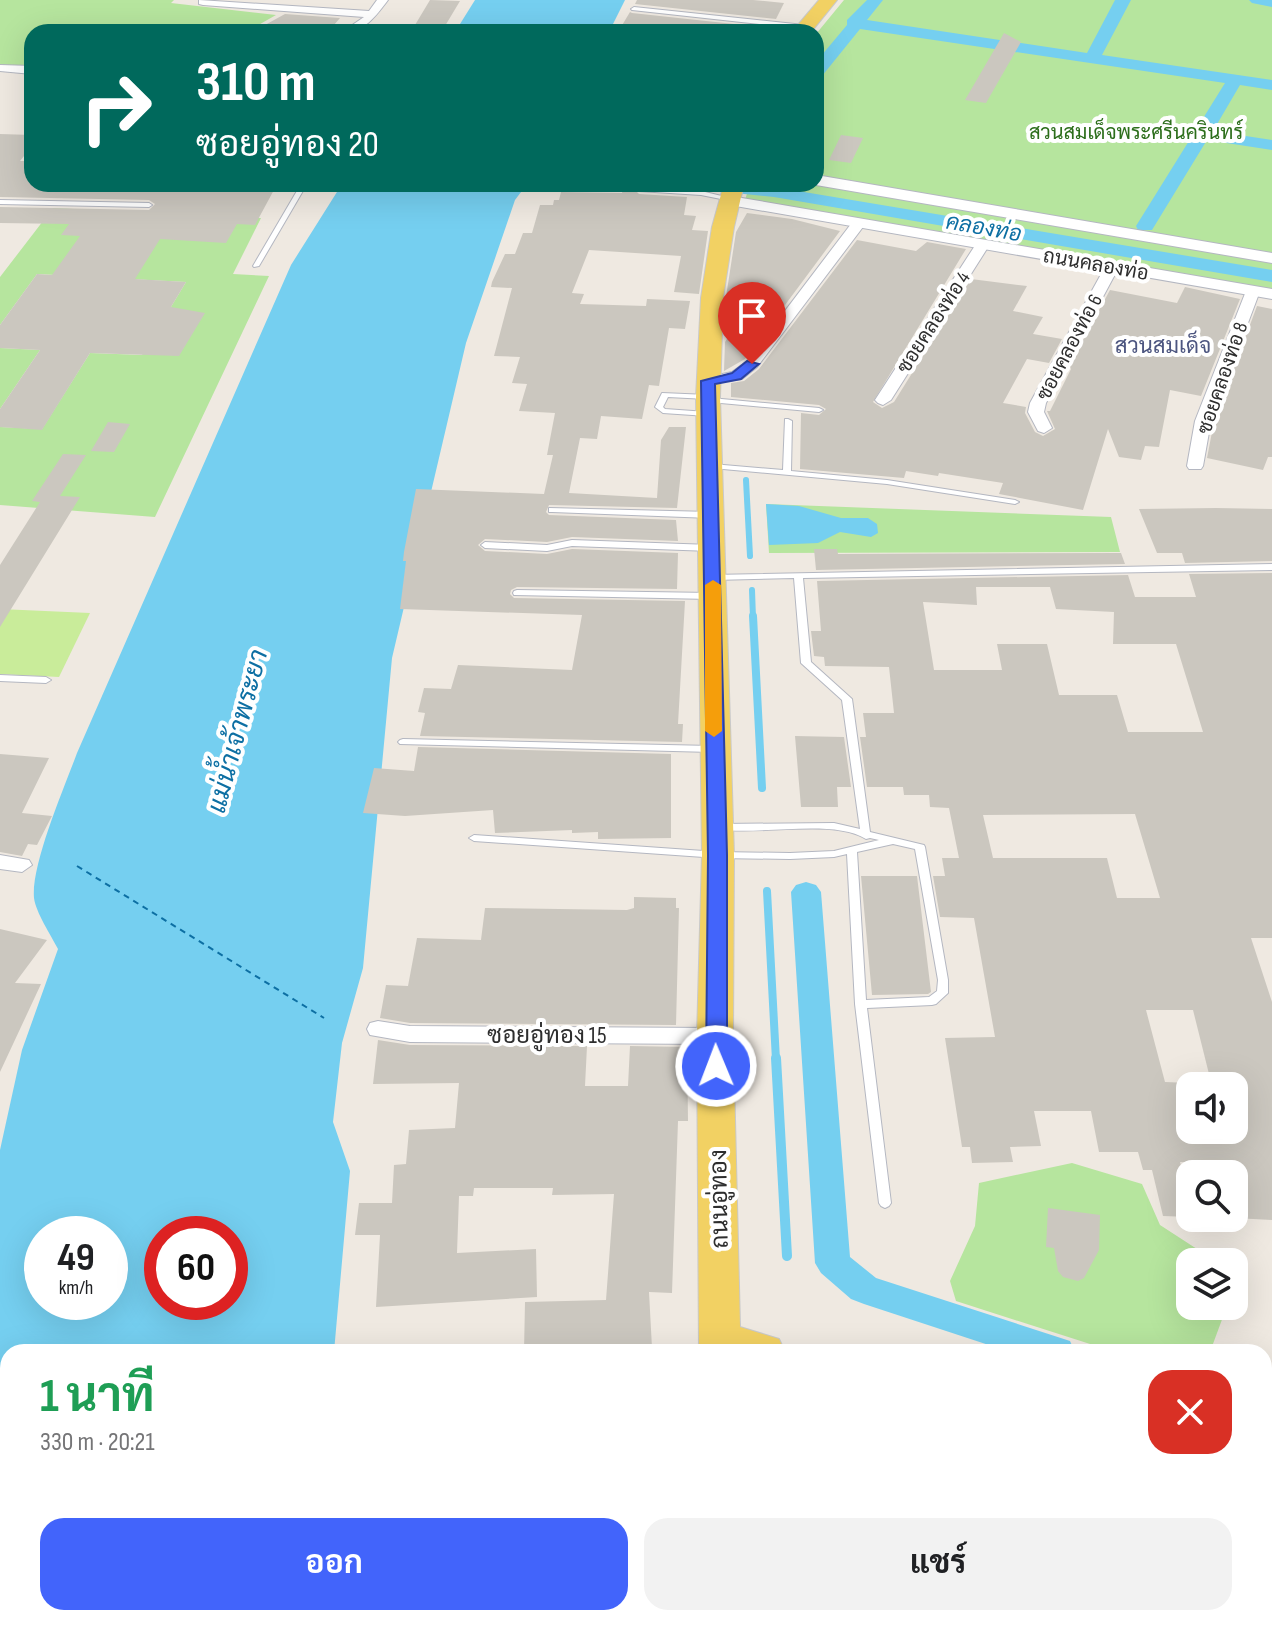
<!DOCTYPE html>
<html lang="th">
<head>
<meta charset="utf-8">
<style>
	:root { --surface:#fff; --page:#f2f2f2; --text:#202124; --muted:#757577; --accent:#4264fb }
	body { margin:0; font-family:"Sofia Sans Condensed",Sarabun,sans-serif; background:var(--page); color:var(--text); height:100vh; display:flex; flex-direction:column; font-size:30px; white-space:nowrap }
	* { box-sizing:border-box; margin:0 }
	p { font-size:26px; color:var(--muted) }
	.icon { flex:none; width:44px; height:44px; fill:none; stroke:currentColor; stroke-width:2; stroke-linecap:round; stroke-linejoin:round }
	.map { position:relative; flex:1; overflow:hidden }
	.sheet { position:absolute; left:0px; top:1344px; width:1272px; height:282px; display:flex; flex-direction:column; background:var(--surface); border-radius:24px 24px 0 0; box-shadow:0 8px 32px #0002 }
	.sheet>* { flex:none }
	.banner { position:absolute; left:24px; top:24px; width:800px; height:168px; border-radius:24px; box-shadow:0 8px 32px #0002; background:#00695c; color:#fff; overflow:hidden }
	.buttons { position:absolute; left:1176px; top:1072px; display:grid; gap:16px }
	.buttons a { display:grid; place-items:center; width:72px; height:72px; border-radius:16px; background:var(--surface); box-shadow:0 8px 32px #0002; font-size:40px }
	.speed { position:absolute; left:24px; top:1216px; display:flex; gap:16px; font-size:40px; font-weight:700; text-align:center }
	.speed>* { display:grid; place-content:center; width:104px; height:104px; border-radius:50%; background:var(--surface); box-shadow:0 8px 32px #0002; line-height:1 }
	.speed small { font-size:20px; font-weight:400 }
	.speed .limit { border:12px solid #d22; background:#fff; color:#111 }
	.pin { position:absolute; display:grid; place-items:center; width:68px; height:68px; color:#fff; margin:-82px -34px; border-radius:50% 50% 50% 0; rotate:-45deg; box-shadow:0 0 8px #0007 }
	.pin .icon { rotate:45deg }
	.me { position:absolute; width:88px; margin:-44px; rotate:359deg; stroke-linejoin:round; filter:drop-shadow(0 0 6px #0008) }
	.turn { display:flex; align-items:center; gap:28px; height:168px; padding:0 40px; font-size:36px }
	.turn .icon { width:104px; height:104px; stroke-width:2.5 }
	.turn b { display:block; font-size:56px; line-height:68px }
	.round { display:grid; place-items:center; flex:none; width:84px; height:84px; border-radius:24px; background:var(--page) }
	.overview { display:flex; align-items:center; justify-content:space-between; height:136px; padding:0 40px }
	h1 { font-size:48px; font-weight:700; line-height:60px; color:#1e9e55 }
	.button { display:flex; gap:16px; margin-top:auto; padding:16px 40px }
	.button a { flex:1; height:92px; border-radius:24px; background:var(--accent); color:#fff; font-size:32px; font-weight:700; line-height:92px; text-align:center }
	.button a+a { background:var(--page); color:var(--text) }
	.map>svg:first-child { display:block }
</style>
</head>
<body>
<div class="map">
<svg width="1272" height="1625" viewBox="0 0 1272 1625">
	<rect width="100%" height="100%" fill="#efe9e1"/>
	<!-- green -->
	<path fill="#b6e59e" d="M0 0H174L171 3 276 15 246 32H32V68L0 67Z
		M844 0H1272V290L745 200 750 184H816V34Z
		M53 208 261 218 233 274 269 276 155 517 0 505V427L42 429 90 353 142 355 186 282 37 274 0 325V277Z
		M0 348 40 350 0 409Z
		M766 504 1111 517 1120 552 769 553Z
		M1072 1163 1142 1184 1160 1225 1217 1262H1190V1306H1227L1210 1352H1115L956 1301 950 1281 975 1226 979 1183Z"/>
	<!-- pitch -->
	<path fill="#c9ec9a" d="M0 609 90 613 59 677 0 674Z"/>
	<!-- water -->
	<path fill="#75cff0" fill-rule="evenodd" d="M475 0H625L609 32H455Z
		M342 184H527L515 200 466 343 392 658 363 968 342 1043 333 1122 350 1171 334 1352H8V1618H310V1625H0V1150L22 1050 58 949C51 935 36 913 34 898 31 864 65 786 77 753L291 265ZM42 1234H110V1302H42ZM162 1234H230V1302H162Z
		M766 504 799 506 841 518H868L877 524 878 533 871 537 840 532 818 543 769 545Z"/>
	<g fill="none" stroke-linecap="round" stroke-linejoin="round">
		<!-- stream-far2 -->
		<path stroke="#75cff0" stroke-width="6" d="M746 480 750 556
			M752 590 753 618"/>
		<!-- stream-far1 -->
		<path stroke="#75cff0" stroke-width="8" d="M753 616 762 788
			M767 891 776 1060"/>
		<!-- stream -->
		<path stroke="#75cff0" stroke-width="10" d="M776 1058 787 1256"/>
		<!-- canal -->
		<path fill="#75cff0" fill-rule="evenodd" d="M867 0H883L867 20 1087 53 1115 0H1131L1102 55 1272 80V90L1240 85 1213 131 1272 140V150L1207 140 1152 230H1138L1136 226 1225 83 860 29 822 76 816 78V62L847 25V20Z
			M1249 0H1272V7L1252 3Z
			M686 184 774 187 1272 270V282L774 197 695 189Z
			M806 882 816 885 821 892 850 1257 876 1278 1070 1341 1075 1352H1010L864 1304 851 1299 821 1273 815 1263 791 892 796 885Z"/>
		<!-- ferry -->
		<path stroke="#0d6fa3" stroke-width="2" stroke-dasharray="6 5" stroke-linecap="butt" d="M77 866 324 1018"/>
	</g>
	<!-- building -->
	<path fill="#cbc7bf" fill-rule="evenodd" d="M430 0 460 1 442 31 412 30Z
		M637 0H753L784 3 776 19 635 4Z
		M630 12 632 13 770 28 767 32H628L631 27H621Z
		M285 14 340 18 328 32H252Z
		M1004 33 1021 42 986 103 965 100Z
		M0 134 32 135V146L20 161H32V184H272L270 188H275L255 225 237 224 226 243 160 239 135 279 186 282 171 307 205 313 179 356 90 353 42 430 0 427V409L40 350 0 348V325L37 274 52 275 80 236 61 235 69 224 0 223V207L149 210 155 204 149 200 0 197Z
		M841 135 863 138 851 163 829 160Z
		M624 184H690L689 187 641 185 635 190 639 194 687 197 684 215 696 216 692 230 708 231 699 294 674 292 681 256 589 250 572 293 584 294 580 304 646 306 647 299 690 301 685 329 669 328 659 386 649 385 642 419 601 416 597 439 580 438 569 493 657 498 661 440 669 427H686L677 508 549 505 546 512 549 515 676 520 678 541 572 537 547 542 485 539 478 545 485 551 547 554 572 549 678 553 677 589 517 587 511 590 510 594 514 598 685 601 678 724H683L682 742 420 736 425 713 418 712 424 688 451 689 458 665 572 670 582 615 400 609 406 561H403L404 552 416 489 544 494 553 455H547L555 413 519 411 527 384 512 383 520 357 494 356 512 288 491 287 492 282 505 254H515L523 233H532L540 205H553L554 200H559L561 192 622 193Z
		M747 213 792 219 840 231 745 359 724 371 725 342 732 331H725L734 297H726L736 232Z
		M857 240 916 251 927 242 966 249 873 402 882 408 894 402 971 279 1027 286 1013 311 1043 317 1033 334 1062 339 1049 363 1027 359 1003 403 1026 407 1025 413 1035 432 1043 436 1055 429 1047 411H1050L1071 369 1069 366 1110 290 1177 303 1185 287 1240 299 1201 396 1170 390 1159 447 1145 446 1141 460 1119 457 1108 429 1083 510 999 494 1003 483 939 473 938 476 906 471 904 478 800 469 801 413 819 415 826 409 819 405 731 397V383L744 381 759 369Z
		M1257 306 1272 309V457H1268L1263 470 1207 458 1212 432 1225 401 1222 400Z
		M108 422 130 424 114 452 91 451Z
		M63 454 86 455 60 496 80 497 0 627V565L40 502 32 501Z
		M1216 508 1272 509V561L1185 563 1182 553H1157L1139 509Z
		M814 549H837L838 554 1121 553 1125 564 816 570Z
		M1272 573V938H1251L1272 1002V1220L1234 1218V1163L1180 1162 1190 1199V1217L1163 1216 1152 1170H1143L1138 1152H1099L1091 1111H1034L1041 1146 1010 1147 1013 1162 972 1163 970 1147H962L945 1038 995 1037 974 918 940 917 933 876H945L942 858H959L949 808 930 807 929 795H904L903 787H867L860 737H866L863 713H894L889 667 825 666 824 657 814 656 811 631H821L817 581 1128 575 1135 597H1196L1189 574ZM976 587H1050L1056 609 1114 612 1113 644H1176L1203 732H1128L1117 695H1059L1047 644H997L1002 670H934L923 602 977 605ZM1135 814 1160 898H1117L1107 858H993L983 815ZM1146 1010H1193L1212 1086H1234L1244 1130H1190V1083L1165 1082Z
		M795 736 844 737 851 787H837L838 807H801Z
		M418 747 671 754V838L598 839V832L572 833V830L495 833 493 810 405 816 363 813 374 768 414 771Z
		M0 754 49 758 22 813 52 816 37 845 28 844 22 856 0 852Z
		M861 876H917L931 992 928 994 872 995Z
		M634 897 676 898V908H679L676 1025 410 1023 380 1018 386 985 408 986 417 938 481 940 485 908 627 910 634 908Z
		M0 929 47 940 15 983 41 984 0 1072Z
		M378 1040 410 1045 587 1046 585 1086H628L630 1046 687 1047 688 1121H678L672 1293 649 1292 652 1348 524 1352 525 1302 606 1300 614 1194 552 1195 553 1188H474L473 1196H459L457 1253 536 1249 537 1297 376 1307 380 1235H355L359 1203H392L394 1165 406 1164 409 1130 455 1128 459 1083 373 1084Z
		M1048 1208 1100 1215 1099 1250 1084 1278 1078 1281 1063 1277 1058 1271 1054 1248 1046 1247Z"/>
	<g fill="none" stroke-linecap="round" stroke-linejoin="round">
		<defs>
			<path id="service" d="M634 7 804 25 807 27 804 29 632 10 631 9Z
				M301 184H307L259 266 254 267 253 266Z
				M641 188 701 191 734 199 731 201 701 195 639 191 638 190Z
				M0 200 149 203 152 205 149 207 0 204Z
				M662 393 708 395H711V398L819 408 823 410 819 412 710 402H707V399L668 397 663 407 665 409 707 412 711 414 707 416 663 413 655 407Z
				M785 419H788L792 421 791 471 887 480 1015 500 1019 502 1015 504 887 484 712 468 708 466 712 464 783 470Z
				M549 508 711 512 715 515 711 518 552 512H549Z
				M572 540 711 545 715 548 711 551 572 546 547 551 485 548 481 545 485 542 547 545Z
				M1272 564V570L803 578 811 662 852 699 870 832 924 845 925 847 948 980V993L936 1004 932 1005 867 1008 891 1203 889 1206 885 1208 881 1206 879 1203 855 1004 847 854 834 857 790 859 718 858 474 841 469 838 474 835 718 852 790 853 834 851 879 840 870 838 866 839C833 818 758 836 717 829L716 827 717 825 721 824 834 823 860 829 842 700 801 663 794 578 714 580 710 577 711 575ZM893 844 915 849 938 980 937 991 929 997 866 1000 857 852Z
				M517 590 711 593 715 596 711 599 514 595 513 593 514 591Z
				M0 675 46 677 51 680 46 683 0 681Z
				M403 739 712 746 717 749 712 752 400 744 398 742 400 740Z
				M1130 1618H1144L1143 1625H1129Z"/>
			<path id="minor" d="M199 0 369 11 377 0H388C375 17 365 32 342 32L364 17 203 5 199 4Z
				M0 65 32 66V74L0 71Z
				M854 220 866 223 757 367 742 379 703 384V378L732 372 747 361Z
				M983 240 990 244 891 400 883 405 878 403 875 400 976 244Z
				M1112 263 1119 267 1046 403 1044 412 1052 428 1044 433 1038 431 1028 412 1030 403 1105 267Z
				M1253 287 1260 291 1211 421 1203 466 1201 469H1189L1187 466 1195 421 1246 291Z
				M0 855 29 860 32 865 22 872 0 869Z
				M378 1021 410 1026 715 1028 723 1030 726 1036 723 1042 715 1044 410 1042 370 1035 367 1029 370 1023Z"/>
			<path id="tertiary" d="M816 175 1272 253V263L816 185 813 184H816Z
				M730 196 1272 289V299L724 204 722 201Z"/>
			<path id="secondary" d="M703 1618H743L744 1625H704Z"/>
			<path id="primary" d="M819 0H837L811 32H792Z
				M724 184H744L734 227 723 298 720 397 734 855 733 1036 740 1327 779 1339 785 1352H699L697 1036 702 855 696 397 701 298 712 227Z
				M1264 1497 1272 1500V1540L1264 1537Z
				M1264 1565 1272 1568V1612L1264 1609Z"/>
		</defs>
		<!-- service casing -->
		<use href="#service" stroke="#b4b7c1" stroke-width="2"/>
		<!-- minor casing -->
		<use href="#minor" stroke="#b4b7c1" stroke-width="2"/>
		<!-- tertiary casing -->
		<use href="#tertiary" stroke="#b4b7c1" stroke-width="2"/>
		<!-- secondary casing -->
		<use href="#secondary" stroke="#b4b7c1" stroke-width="2"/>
		<!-- primary casing -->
		<use href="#primary" stroke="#c9c9c9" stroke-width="2"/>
		<!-- service -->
		<use href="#service" fill="#fff" fill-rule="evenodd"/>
		<!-- minor -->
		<use href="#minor" fill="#fff" fill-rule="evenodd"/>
		<!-- tertiary -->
		<use href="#tertiary" fill="#fff" fill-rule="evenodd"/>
		<!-- secondary -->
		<use href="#secondary" fill="#fff" fill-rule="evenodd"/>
		<!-- primary -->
		<use href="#primary" fill="#f2d163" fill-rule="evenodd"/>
	</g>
	<!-- route -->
	<path fill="#4264fb" stroke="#2b41a3" stroke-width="2" d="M747 361 759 364 741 379 715 384 727 855V1066L724 1072H709L706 1066 708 855 701 381 732 373Z"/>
	<!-- slow -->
	<path fill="#f59e0b" d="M713 580 721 585 722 731 714 737 705 731V585Z"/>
	<g text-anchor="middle" stroke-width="8" stroke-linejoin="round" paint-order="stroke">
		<!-- far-park labels -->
		<g font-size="20" fill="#2c6e1b" stroke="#fff">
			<text x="1136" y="139">สวนสมเด็จพระศรีนครินทร์</text>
		</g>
		<!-- far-street labels -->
		<g font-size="20" fill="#2e2e2e" stroke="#fff">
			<text transform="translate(1096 264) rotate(10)" y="7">ถนนคลองท่อ</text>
			<text transform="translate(933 322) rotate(-57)" y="7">ซอยคลองท่อ 4</text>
			<text transform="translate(1069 347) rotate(-62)" y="7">ซอยคลองท่อ 6</text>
			<text transform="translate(1222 378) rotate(-71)" y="7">ซอยคลองท่อ 8</text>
		</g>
		<!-- far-water labels -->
		<g font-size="22" font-style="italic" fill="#0d6fa3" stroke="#fff">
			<text transform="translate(984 227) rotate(10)" y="8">คลองท่อ</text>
		</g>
		<!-- far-neighbourhood labels -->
		<g font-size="22" fill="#4d5680" stroke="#fff">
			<text x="1163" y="353">สวนสมเด็จ</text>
		</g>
		<!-- street labels -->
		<g font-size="24" fill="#2e2e2e" stroke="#fff">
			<text x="547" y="1043">ซอยอู่ทอง 15</text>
			<text transform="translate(719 1199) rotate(-91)" y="8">ถนนอู่ทอง</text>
		</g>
		<!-- water labels -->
		<g font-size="26" font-style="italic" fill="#0d6fa3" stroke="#fff">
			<text transform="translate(237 731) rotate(-75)" y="9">แม่น้ำเจ้าพระยา</text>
		</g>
	</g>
</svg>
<div class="buttons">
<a><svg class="icon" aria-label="sound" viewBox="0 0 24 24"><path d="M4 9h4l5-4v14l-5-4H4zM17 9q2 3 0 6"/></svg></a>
<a><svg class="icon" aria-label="search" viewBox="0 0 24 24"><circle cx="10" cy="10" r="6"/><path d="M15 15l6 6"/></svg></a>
<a><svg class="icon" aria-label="layers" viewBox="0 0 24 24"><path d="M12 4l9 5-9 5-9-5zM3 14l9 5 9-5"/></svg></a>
</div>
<div class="speed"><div>49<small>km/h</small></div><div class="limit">60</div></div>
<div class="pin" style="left:752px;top:364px;background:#d93025"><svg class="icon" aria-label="arrive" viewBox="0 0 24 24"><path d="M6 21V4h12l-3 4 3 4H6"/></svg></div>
<svg class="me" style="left:716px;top:1066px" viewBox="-20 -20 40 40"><circle r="17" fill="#4264fb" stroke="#fff" stroke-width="3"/><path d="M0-11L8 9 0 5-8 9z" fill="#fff"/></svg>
<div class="banner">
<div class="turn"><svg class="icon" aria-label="right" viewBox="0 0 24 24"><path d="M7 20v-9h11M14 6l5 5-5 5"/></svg><div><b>310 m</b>ซอยอู่ทอง 20</div></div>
</div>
<section class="sheet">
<div class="overview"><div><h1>1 นาที</h1><p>330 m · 20:21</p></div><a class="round" style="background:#d93025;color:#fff"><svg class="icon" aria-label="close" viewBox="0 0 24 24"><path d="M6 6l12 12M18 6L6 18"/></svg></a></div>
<div class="button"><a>ออก</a><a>แชร์</a></div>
</section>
</div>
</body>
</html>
